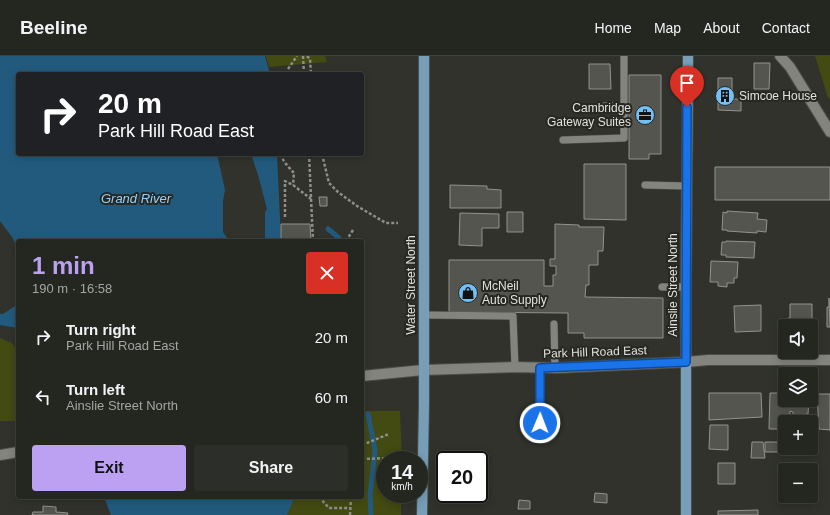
<!DOCTYPE html>
<html lang="en">
<head>
<meta charset="utf-8">
<style>
	:root { --surface:#242620; --page:#2c2e29; --text:#f1f3f6; --muted:#a3a5a5; --line:#41433e; --accent:#bca0f2 }
	body { margin:0; font-family:Arial,sans-serif; background:var(--page); color:var(--text); height:100vh; display:flex; flex-direction:column; font-size:15px; white-space:nowrap }
	* { box-sizing:border-box; margin:0 }
	p { font-size:13px; color:var(--muted) }
	.icon { flex:none; width:22px; height:22px; fill:none; stroke:currentColor; stroke-width:2; stroke-linecap:round; stroke-linejoin:round }
	.map { position:relative; flex:1; overflow:hidden }
	.drawer { position:absolute; left:16px; top:183px; width:348px; height:260px; display:flex; flex-direction:column; background:var(--surface); border-radius:4px; box-shadow:0 2px 10px #0003,0 0 0 1px var(--line) }
	.drawer>* { flex:none }
	.hud { position:absolute; left:16px; top:16px; width:348px; height:84px; border-radius:4px; box-shadow:0 2px 10px #0003,0 0 0 1px var(--line); background:#202124; color:#fff; overflow:hidden }
	.fabs { position:absolute; left:778px; top:263px; display:grid; gap:8px }
	.fabs a { display:grid; place-items:center; width:40px; height:40px; border-radius:4px; background:var(--surface); box-shadow:0 2px 10px #0003,0 0 0 1px var(--line); font-size:20px }
	.speed { position:absolute; left:376px; top:395px; display:flex; gap:8px; font-size:20px; font-weight:700; text-align:center }
	.speed>* { display:grid; place-content:center; width:52px; height:52px; border-radius:50%; background:var(--surface); box-shadow:0 2px 10px #0003,0 0 0 1px var(--line); line-height:1 }
	.speed small { font-size:10px; font-weight:400 }
	.speed .limit { border:2px solid #111; border-radius:6px; background:#fff; color:#111 }
	.pin { position:absolute; display:grid; place-items:center; width:34px; height:34px; color:#fff; margin:-41px -17px; border-radius:50% 50% 50% 0; rotate:-45deg; box-shadow:0 0 4px #0007 }
	.pin .icon { rotate:45deg }
	.me { position:absolute; width:44px; margin:-22px; rotate:1deg; stroke-linejoin:round; filter:drop-shadow(0 0 3px #0008) }
	.turn { display:flex; align-items:center; gap:14px; height:84px; padding:0 16px; font-size:18px }
	.turn .icon { width:52px; height:52px; stroke-width:2.5 }
	.turn b { display:block; font-size:28px; line-height:34px }
	.round { display:grid; place-items:center; flex:none; width:42px; height:42px; border-radius:4px; background:var(--page) }
	.headline { display:flex; align-items:center; justify-content:space-between; height:68px; padding:0 16px }
	h1 { font-size:24px; font-weight:700; line-height:30px; color:var(--accent) }
	.cta { display:flex; gap:8px; margin-top:auto; padding:8px 16px }
	.cta a { flex:1; height:46px; border-radius:4px; background:var(--accent); color:#111; font-size:16px; font-weight:700; line-height:46px; text-align:center }
	.cta a+a { background:var(--page); color:var(--text) }
	ul { padding:0; list-style:none }
	li { display:flex; align-items:center; gap:12px; height:60px; padding:0 16px }
	li div { flex:1 }
	li b { display:block; font-size:15px }
	li em { font-style:normal }
	header { display:flex; align-items:center; gap:24px; box-sizing:border-box; height:56px; padding:0 20px; background:var(--surface); border-bottom:1px solid var(--line) }
	header strong { font-size:19px }
	nav { display:flex; gap:22px; margin-inline-start:auto; font-size:14px }
	.map>svg:first-child { display:block }
</style>
</head>
<body>
<header>
<strong>Beeline</strong>
<nav><a>Home</a><a>Map</a><a>About</a><a>Contact</a></nav>
</header>
<div class="map">
<svg width="830" height="459" viewBox="0 0 830 459">
	<rect width="100%" height="100%" fill="#30322b"/>
	<!-- green -->
	<path fill="#434a12" d="M266 0H325L327 6 269 11Z
		M815 0H830V42H828Z
		M0 282 12 287 18 295V365H0Z
		M362 355H400L402 404H385V438H401V459H287L293 441H362Z"/>
	<!-- water -->
	<path fill="#225a7e" d="M0 0H265L270 18H18V98H217L225 134 223 145V176L229 185H18V193L12 181 0 165Z
		M251 98H277L281 185H265V156L267 153 258 119Z
		M18 248V272L0 269V258H3Z
		M104 441H293L294 443 287 459H111Z"/>
	<g fill="none" stroke-linecap="round" stroke-linejoin="round">
		<!-- stream -->
		<path stroke="#225a7e" stroke-width="5" d="M328 173 339 182
			M368 358 375 394 370 439 371 459"/>
	</g>
	<!-- building -->
	<path fill="#54554e" stroke="#92938c" d="M754 7H770L769 33H754Z
		M589 8H610L611 33H589Z
		M629 19H661V98H649V103H629Z
		M718 22H732V43H741V55L718 54Z
		M603 47H613V54L604 55Z
		M283 98H307V99L283 100Z
		M584 108H626V164L584 163Z
		M715 111H830V144H715Z
		M450 129 487 130V133L501 134V152H450Z
		M319 141H327V150H320Z
		M727 155 758 157 757 163 767 164 766 176 757 175V177L727 175V174H722L723 156 727 157Z
		M507 156H523V176H507Z
		M460 157 499 158V172H482V190L459 189Z
		M281 168H310L311 185H281Z
		M555 168 579 169V171H604L603 195H598V209H589V229H586L585 241 663 242V282H584V277H568V257L449 256V204H544V230H553V219H556V210H550V203H555Z
		M726 185 755 186 754 202 726 201V199H721L722 186H726Z
		M711 205 738 206 737 222H734V227H727V231L718 230V226H710Z
		M829 242 830 271H827V251H829Z
		M790 248H812V275L811 274V270H788V262H790Z
		M761 249V275L735 276 734 250Z
		M709 337H761L762 361 709 364Z
		M770 337H785V344H809L808 358H806V366H793V356L790 355V366H785V373H769Z
		M817 338H830V374L819 373Z
		M710 369H728V394L709 393Z
		M752 386H763L765 402H751Z
		M765 386H782L781 396H765Z
		M718 407H735V428H718Z
		M595 437 607 438V447L594 446Z
		M519 444 530 445V453H518Z
		M43 450 56 451V456L68 457 67 459H32L33 456H43Z
		M758 454V459H718V455Z"/>
	<g fill="none" stroke-linecap="round" stroke-linejoin="round">
		<defs>
			<path id="lane" d="M563 84 624 82V0
				M645 129 686 130
				M662 231H686
				M424 259 513 260 515 311
				M554 268 555 312
				M540 367V312"/>
			<path id="street" d="M780 0 790 11 830 76
				M686 306 708 304H830"/>
			<path id="secondary" d="M362 320 423 314 515 311 555 312 686 306
				M0 399 18 396"/>
			<path id="primary" d="M422 459 424 347V0
				M686 459V231L688 0"/>
		</defs>
		<!-- lane casing -->
		<use href="#lane" stroke="#4c4e48" stroke-width="8"/>
		<!-- street casing -->
		<use href="#street" stroke="#4c4e48" stroke-width="12"/>
		<!-- secondary casing -->
		<use href="#secondary" stroke="#4c4e48" stroke-width="12"/>
		<!-- primary casing -->
		<use href="#primary" stroke="#4c4e48" stroke-width="12"/>
		<!-- path -->
		<path stroke="#8d8f89" stroke-width="2.5" stroke-dasharray="3 2" stroke-linecap="butt" d="M303 0 304 18
			M307 0 310 3 311 18
			M288 18V13L297 0
			M281 98C282 105 289 111 294 117L293 129
			M309 98 313 185
			M322 98 329 127 338 136 357 150 386 167H398
			M285 161V125L293 129 311 143
			M346 185 353 174
			M362 389 389 378
			M362 403 390 402
			M319 441 329 452H350
			M350 459 351 441"/>
		<!-- lane -->
		<use href="#lane" stroke="#83847d" stroke-width="7"/>
		<!-- street -->
		<use href="#street" stroke="#83847d" stroke-width="10"/>
		<!-- secondary -->
		<use href="#secondary" stroke="#83847d" stroke-width="10"/>
		<!-- primary -->
		<use href="#primary" stroke="#769eb8" stroke-width="10"/>
	</g>
	<g fill="none" stroke-linecap="round" stroke-linejoin="round">
		<defs>
			<path id="route" d="M540 367V312L686 306 687 51"/>
		</defs>
		<!-- route casing -->
		<use href="#route" stroke="#114b97" stroke-width="10"/>
		<!-- route -->
		<use href="#route" stroke="#1a73e8" stroke-width="7"/>
	</g>
	<!-- icons -->
	<defs>
		<symbol id="building-disc" viewBox="-11 -11 22 22"><circle r="9.5" fill="#74c0f6" stroke="#272821"/><path d="M-4-6H4V6H1V3H-1V6H-4ZM-2.5-4.3h1.7v1.8h-1.7ZM.8-4.3h1.7v1.8H.8ZM-2.5-1h1.7V.8h-1.7ZM.8-1h1.7V.8H.8Z" fill="#111"/></symbol>
		<symbol id="office-disc" viewBox="-11 -11 22 22"><circle r="9.5" fill="#74c0f6" stroke="#272821"/><path d="M-6-3h4V-5.5h4V-3h4V5H-6ZM-1-4.5V-3h2v-1.5ZM-6 0V1H6V0Z" fill="#111"/></symbol>
		<symbol id="shop-disc" viewBox="-11 -11 22 22"><circle r="9.5" fill="#74c0f6" stroke="#272821"/><path d="M-5-2.5h2.3a2.7 3.5 0 0 1 5.4 0H5L5.5 6h-11ZM-1.5-2.5h3a1.5 2.3 0 0 0-3 0Z" fill="#111"/></symbol>
	</defs>
	<g fill-rule="evenodd">
		<use href="#building-disc" x="714" y="29" width="22" height="22"/>
		<use href="#office-disc" x="634" y="48" width="22" height="22"/>
		<use href="#shop-disc" x="457" y="226" width="22" height="22"/>
	</g>
	<g text-anchor="middle" stroke-width="4" stroke-linejoin="round" paint-order="stroke">
		<!-- poi labels -->
		<g font-size="12" fill="#e1e2dd" stroke="#272821" text-anchor="start">
			<text x="739" y="44">Simcoe House</text>
			<text x="631" y="56" text-anchor="end">Cambridge<tspan x="631" dy="14">Gateway Suites</tspan></text>
			<text x="482" y="234">McNeil<tspan x="482" dy="14">Auto Supply</tspan></text>
		</g>
		<!-- street labels -->
		<g font-size="12" fill="#e1e2dd" stroke="#272821">
			<text transform="translate(411 229) rotate(-90)" y="4">Water Street North</text>
			<text transform="translate(673 229) rotate(-90)" y="4">Ainslie Street North</text>
			<text transform="translate(595 296) rotate(-2)" y="4">Park Hill Road East</text>
		</g>
		<!-- water labels -->
		<g font-size="13" font-style="italic" fill="#92d1fe" stroke="#272821">
			<text x="136" y="147">Grand River</text>
		</g>
	</g>
</svg>
<div class="fabs">
<a><svg class="icon" aria-label="sound" viewBox="0 0 24 24"><path d="M4 9h4l5-4v14l-5-4H4zM17 9q2 3 0 6"/></svg></a>
<a><svg class="icon" aria-label="layers" viewBox="0 0 24 24"><path d="M12 4l9 5-9 5-9-5zM3 14l9 5 9-5"/></svg></a>
<a>+</a>
<a>−</a>
</div>
<div class="speed"><div>14<small>km/h</small></div><div class="limit">20</div></div>
<div class="pin" style="left:687px;top:51px;background:#d93025"><svg class="icon" aria-label="arrive" viewBox="0 0 24 24"><path d="M6 21V4h12l-3 4 3 4H6"/></svg></div>
<svg class="me" style="left:540px;top:367px" viewBox="-20 -20 40 40"><circle r="17" fill="#1a73e8" stroke="#fff" stroke-width="3"/><path d="M0-11L8 9 0 5-8 9z" fill="#fff"/></svg>
<div class="hud">
<div class="turn"><svg class="icon" aria-label="right" viewBox="0 0 24 24"><path d="M7 20v-9h11M14 6l5 5-5 5"/></svg><div><b>20 m</b>Park Hill Road East</div></div>
</div>
<section class="drawer">
<div class="headline"><div><h1>1 min</h1><p>190 m · 16:58</p></div><a class="round" style="background:#d93025;color:#fff"><svg class="icon" aria-label="close" viewBox="0 0 24 24"><path d="M6 6l12 12M18 6L6 18"/></svg></a></div>
<ul>
<li><svg class="icon" aria-label="right" viewBox="0 0 24 24"><path d="M7 20v-9h11M14 6l5 5-5 5"/></svg><div><b>Turn right</b><p>Park Hill Road East</p></div><em>20 m</em></li>
<li><svg class="icon" aria-label="left" viewBox="0 0 24 24"><path d="M17 20v-9H6M10 6l-5 5 5 5"/></svg><div><b>Turn left</b><p>Ainslie Street North</p></div><em>60 m</em></li>
</ul>
<div class="cta"><a>Exit</a><a>Share</a></div>
</section>
</div>
</body>
</html>
